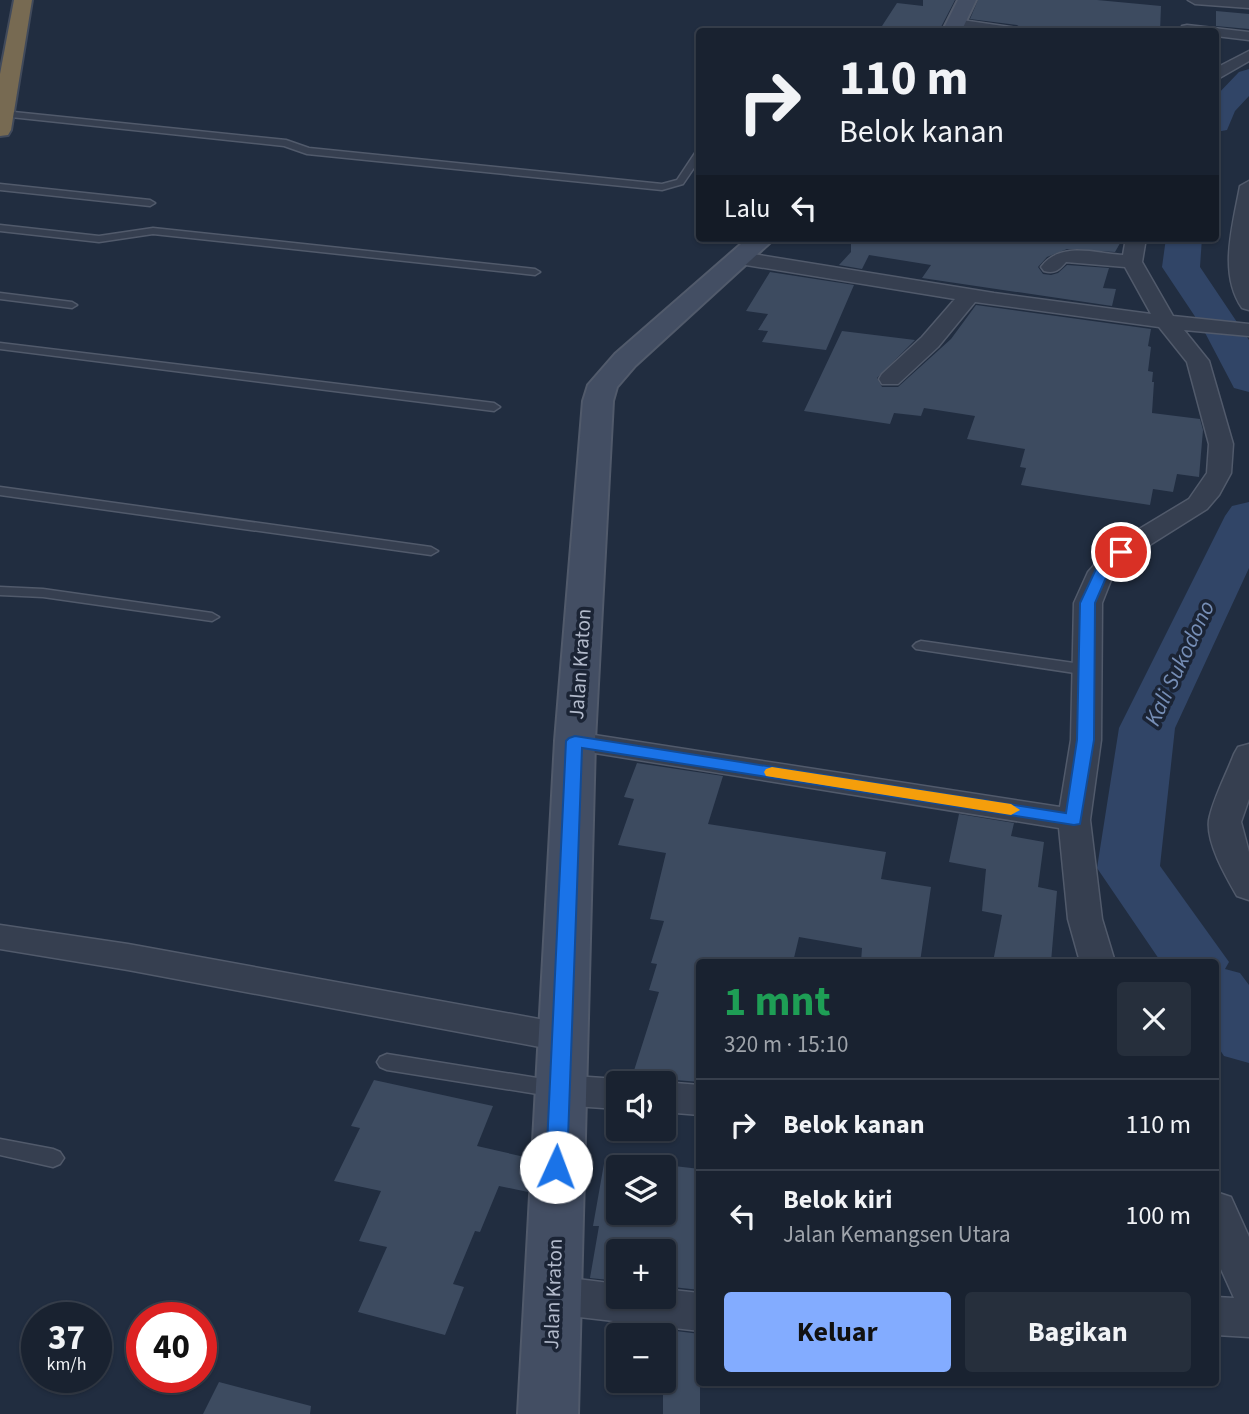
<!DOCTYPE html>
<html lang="id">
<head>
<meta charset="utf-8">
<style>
	:root { --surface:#192230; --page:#262f3c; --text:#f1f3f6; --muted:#9fa4ab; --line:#373f4c; --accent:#83acff }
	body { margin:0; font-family:"Source Sans 3",sans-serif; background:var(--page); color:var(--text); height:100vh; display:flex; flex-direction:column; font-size:26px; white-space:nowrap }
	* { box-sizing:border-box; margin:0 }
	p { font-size:23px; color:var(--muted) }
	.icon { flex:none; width:38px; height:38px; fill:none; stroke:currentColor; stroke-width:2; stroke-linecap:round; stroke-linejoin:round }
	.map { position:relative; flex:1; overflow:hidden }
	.drawer { position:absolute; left:696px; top:959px; width:523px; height:427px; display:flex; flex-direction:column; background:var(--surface); border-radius:7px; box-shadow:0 2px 5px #0004,0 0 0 2px var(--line) }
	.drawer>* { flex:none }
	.guide { position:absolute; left:696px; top:28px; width:523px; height:214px; border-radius:7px; box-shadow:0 2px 5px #0004,0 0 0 2px var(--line); background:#192230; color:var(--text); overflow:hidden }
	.tools { position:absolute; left:606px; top:1071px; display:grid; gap:14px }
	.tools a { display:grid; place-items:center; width:70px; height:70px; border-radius:7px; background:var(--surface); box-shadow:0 2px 5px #0004,0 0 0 2px var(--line); font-size:35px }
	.speed { position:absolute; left:21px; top:1302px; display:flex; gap:14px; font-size:35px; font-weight:700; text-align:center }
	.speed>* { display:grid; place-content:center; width:91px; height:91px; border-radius:50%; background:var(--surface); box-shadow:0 2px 5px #0004,0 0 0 2px var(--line); line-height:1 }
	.speed small { font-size:18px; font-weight:400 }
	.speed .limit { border:10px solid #d22; background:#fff; color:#111 }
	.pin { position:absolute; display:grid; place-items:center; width:60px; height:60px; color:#fff; margin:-30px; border:4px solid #fff; border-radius:50%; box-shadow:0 2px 7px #0007 }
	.me { position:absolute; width:77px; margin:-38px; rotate:2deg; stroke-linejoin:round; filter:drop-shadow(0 0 5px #0008) }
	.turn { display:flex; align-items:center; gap:24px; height:147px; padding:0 28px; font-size:32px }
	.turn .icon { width:91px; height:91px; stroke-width:2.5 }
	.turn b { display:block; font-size:49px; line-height:60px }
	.then { display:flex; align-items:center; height:66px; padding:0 28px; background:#0003; gap:14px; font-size:26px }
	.round { display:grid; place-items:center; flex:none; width:74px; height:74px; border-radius:7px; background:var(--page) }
	.summary { display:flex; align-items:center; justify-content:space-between; height:119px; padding:0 28px }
	h1 { font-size:42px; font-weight:700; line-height:52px; color:#1e9e55 }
	.action { display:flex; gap:14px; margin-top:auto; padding:14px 28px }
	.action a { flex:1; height:80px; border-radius:7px; background:var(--accent); color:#111; font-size:28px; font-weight:700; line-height:80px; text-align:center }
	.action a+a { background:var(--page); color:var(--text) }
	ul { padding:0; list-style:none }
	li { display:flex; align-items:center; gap:21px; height:91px; padding:0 28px; border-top:2px solid var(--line) }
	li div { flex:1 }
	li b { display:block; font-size:26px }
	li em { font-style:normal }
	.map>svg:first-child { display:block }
</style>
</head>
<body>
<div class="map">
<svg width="1249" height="1414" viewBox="0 0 1249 1414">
	<rect width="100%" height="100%" fill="#212d40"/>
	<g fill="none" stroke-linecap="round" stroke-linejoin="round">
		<!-- river -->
		<path fill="#314567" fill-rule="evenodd" d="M1249 69V96L1235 111 1227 130 1216 132V96L1239 72Z
			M1166 238H1202L1200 267 1249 340V392L1234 388 1202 327 1162 267Z
			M1249 502V568L1175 728 1160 866 1229 962 1225 969 1240 973 1249 985V1063L1224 1056 1216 1044V962H1161L1097 868 1119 728 1225 516 1232 506Z"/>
	</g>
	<!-- building -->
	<path fill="#3d4b60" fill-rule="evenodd" d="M923 0H955L941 27 927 26 925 30 882 26 897 3 923 6Z
		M978 0H1097L1161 6 1160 32H1027L1017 25 970 19Z
		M1216 11 1249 14V29L1216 26Z
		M851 238H1123L1115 252 1067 249 1047 257 1038 267 1043 274 1051 275 1058 273 1067 265 1109 268 1103 288 1116 289 1112 306 922 278 931 265 869 255 862 269 839 265 851 252Z
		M770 272 854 285 826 350 762 342 768 331 758 330 768 314 746 311Z
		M976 305 1151 329 1148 346 1151 347 1148 371 1153 372 1152 382H1154L1152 413 1200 419 1203 430 1199 477 1177 474 1173 492 1153 489 1150 505 1083 495 1021 485 1026 468 1020 467 1025 449 967 439 975 416 924 408 921 416 894 413 890 424 804 411 842 331 915 340 877 378 882 387H898L951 339Z
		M637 763 723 776 708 824 886 852 881 879 931 887 920 962H861L862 948 799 937 793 962H700V1082L663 1079 653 1083 631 1080 659 992 649 990 657 964 651 963 664 921 650 919 666 853 618 845 634 799 624 797Z
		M959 814 1014 823 1011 836 1044 842 1038 887 1057 891 1051 962H993L1002 915 982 911 986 869 949 862Z
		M374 1080 493 1106 477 1146 529 1158 528 1192 499 1186 480 1232 475 1231 453 1284 464 1287 445 1335 358 1312 387 1247 359 1241 381 1191 334 1181 360 1128 351 1126Z
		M605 1158 700 1169V1290L663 1286V1251H618V1281L590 1278 599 1226H593ZM618 1167H663V1213H618Z
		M628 1325 700 1334V1414H663V1335H626Z
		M219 1382 311 1406 310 1414H203Z"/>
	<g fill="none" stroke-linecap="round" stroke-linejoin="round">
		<defs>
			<path id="lane" d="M4 111 286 140 309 148 662 184 677 180 697 150 700 149V159L683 184 662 190 307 154 284 146 1 116V112Z
				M0 184 150 200 155 203 150 206 0 190Z
				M0 225 99 236 153 228 535 269 540 272 535 275 153 234 99 242 0 231Z
				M0 293 72 302 77 305 72 308 0 299Z
				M0 343 494 403 500 407 494 411 0 349Z
				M0 487 431 547 438 551 431 555 0 495Z
				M0 587 43 589 212 613 219 617 212 621 43 597 0 595Z
				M921 641 1088 665 1096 670 1088 675 916 649 913 646 916 643Z
				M387 1054 556 1081 563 1083 566 1089 563 1095 556 1097 387 1070 380 1067 377 1062 380 1057Z
				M0 1139 53 1149 60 1152 64 1158 60 1164 53 1167 0 1155Z"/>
			<path id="street" d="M1188 0H1249V8L1195 4Z
				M955 19 1017 28 1024 32H984L950 26 948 23Z
				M1187 25 1249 32V40L1216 36V32H1182V26Z
				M1249 51V61L1216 80V68Z
				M1249 181V310L1242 308C1218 273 1233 225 1240 186Z
				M1126 238H1146L1142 262 1173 316 1249 324V336L1184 330 1209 361 1233 444 1231 473 1219 495 1207 509 1129 558 1113 575 1102 603 1101 740 1090 820 1102 919 1115 962H1080L1068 919 1059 828 564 748 560 741 564 734 575 732 1060 807 1071 740 1074 603 1088 572 1111 546 1189 499 1207 473 1209 444 1187 362 1159 327 975 302 938 347 898 384H882L879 379 882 374 922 337 955 299 740 264 730 258 740 252 994 293 1151 314 1125 267 1066 262C1059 270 1055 274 1044 271L1041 267C1060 241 1094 253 1123 255Z
				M1249 744V799L1241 822 1249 852V900L1237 896C1226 877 1206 843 1209 820 1213 799 1226 775 1234 754L1238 747Z
				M0 925 128 944 561 1023 574 1027 580 1037 574 1047 561 1051 128 970 0 949Z
				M559 1075 618 1079 631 1083H618V1109L559 1105 545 1101 540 1090 545 1079Z
				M663 1082 700 1085V1115L663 1112V1083H659Z
				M1216 1192 1231 1197 1249 1237V1337L1216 1335V1297L1234 1298 1216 1258Z
				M553 1276 618 1284V1297H663V1289L700 1293V1331L553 1314 538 1308 531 1295 538 1282Z"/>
			<path id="secondary" d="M958 0H976L961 32H942Z
				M748 238H775L635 366 617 387 613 401 595 741 578 1414H518L555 741 583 401 588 385 615 354Z"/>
			<path id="highway" d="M14 0H32L11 130 8 135 0 136V74Z"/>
		</defs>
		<!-- lane casing -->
		<use href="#lane" stroke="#515a6b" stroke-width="3"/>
		<!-- street casing -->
		<use href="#street" stroke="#515a6b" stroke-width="3"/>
		<!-- secondary casing -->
		<use href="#secondary" stroke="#515a6b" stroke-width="4"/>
		<!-- highway casing -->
		<use href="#highway" stroke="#414a5b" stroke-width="4"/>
		<!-- lane -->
		<use href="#lane" fill="#363f50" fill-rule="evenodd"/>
		<!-- street -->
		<use href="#street" fill="#363f50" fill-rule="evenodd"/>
		<!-- secondary -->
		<use href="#secondary" fill="#434e63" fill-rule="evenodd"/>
		<!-- highway -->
		<use href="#highway" fill="#776a52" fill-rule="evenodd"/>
	</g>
	<!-- route -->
	<path fill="#1a73e8" stroke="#114b97" stroke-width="2" d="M1121 548 1128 552 1108 573 1095 603 1094 740 1080 824 1074 825 582 748 567 1167 564 1173 556 1176 549 1173 546 1167 566 741 569 738 575 736 1066 813 1077 740 1080 603 1096 569 1116 549Z"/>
	<!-- slow -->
	<path fill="#f59e0b" d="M772 767 1011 804 1020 810 1011 815 766 776 764 772 766 769Z"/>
	<g text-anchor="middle" stroke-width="7" stroke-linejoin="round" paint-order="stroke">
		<!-- street labels -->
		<g font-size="21" fill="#b2bacb" stroke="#1b2435">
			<text transform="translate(580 664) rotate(-86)" y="7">Jalan Kraton</text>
			<text transform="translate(553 1294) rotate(-88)" y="7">Jalan Kraton</text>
		</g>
		<!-- water labels -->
		<g font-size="23" font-style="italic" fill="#768eb6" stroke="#1b2435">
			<text transform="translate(1179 663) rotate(-65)" y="8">Kali Sukodono</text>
		</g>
	</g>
</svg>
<div class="tools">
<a><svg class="icon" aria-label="sound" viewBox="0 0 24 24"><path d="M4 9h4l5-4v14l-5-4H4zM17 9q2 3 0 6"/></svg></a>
<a><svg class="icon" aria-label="layers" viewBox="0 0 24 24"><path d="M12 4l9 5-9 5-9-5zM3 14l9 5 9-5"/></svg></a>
<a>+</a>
<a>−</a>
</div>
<div class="speed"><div>37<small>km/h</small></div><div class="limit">40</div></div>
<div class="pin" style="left:1121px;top:552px;background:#d93025"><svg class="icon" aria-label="arrive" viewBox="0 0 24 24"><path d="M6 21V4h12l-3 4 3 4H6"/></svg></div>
<svg class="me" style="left:556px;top:1167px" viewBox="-20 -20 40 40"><circle r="19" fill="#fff"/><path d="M0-13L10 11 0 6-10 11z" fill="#1a73e8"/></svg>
<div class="guide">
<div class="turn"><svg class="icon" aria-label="right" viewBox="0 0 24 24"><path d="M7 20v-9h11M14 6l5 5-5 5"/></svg><div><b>110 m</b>Belok kanan</div></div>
<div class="then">Lalu<svg class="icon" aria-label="left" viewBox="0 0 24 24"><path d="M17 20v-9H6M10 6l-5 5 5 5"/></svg></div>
</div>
<section class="drawer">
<div class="summary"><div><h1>1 mnt</h1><p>320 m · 15:10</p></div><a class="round"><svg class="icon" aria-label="close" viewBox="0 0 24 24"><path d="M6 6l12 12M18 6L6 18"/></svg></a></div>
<ul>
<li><svg class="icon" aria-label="right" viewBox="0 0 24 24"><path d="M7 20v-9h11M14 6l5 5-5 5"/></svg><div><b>Belok kanan</b></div><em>110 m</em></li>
<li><svg class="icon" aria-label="left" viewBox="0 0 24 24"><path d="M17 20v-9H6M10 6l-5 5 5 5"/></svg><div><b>Belok kiri</b><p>Jalan Kemangsen Utara</p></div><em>100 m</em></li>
</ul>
<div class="action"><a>Keluar</a><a>Bagikan</a></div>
</section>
</div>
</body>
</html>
